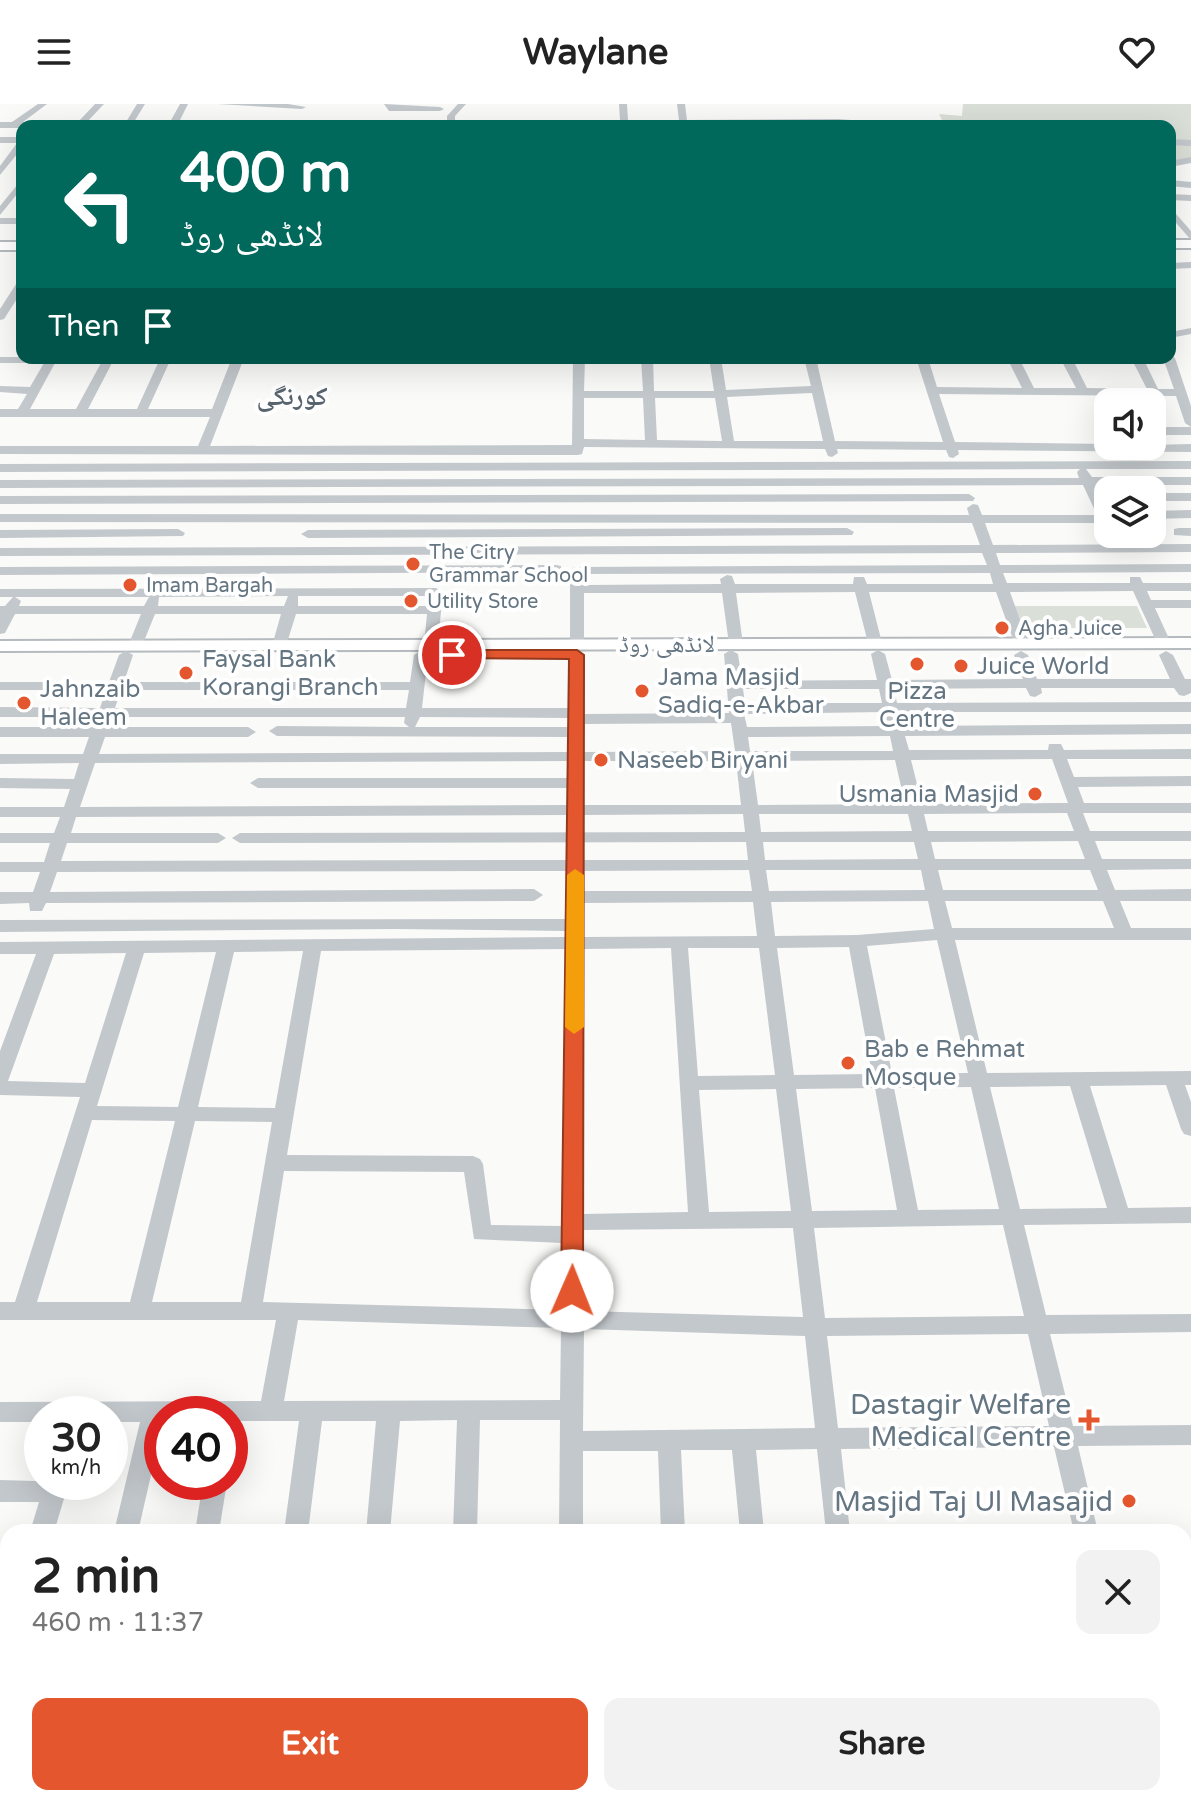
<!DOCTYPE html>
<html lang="en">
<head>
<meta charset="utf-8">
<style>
	:root { --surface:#fff; --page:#f2f2f2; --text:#222; --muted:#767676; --accent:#e4572e }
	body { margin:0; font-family:"Varela Round","Noto Naskh Arabic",sans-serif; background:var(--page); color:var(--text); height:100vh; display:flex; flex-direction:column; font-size:30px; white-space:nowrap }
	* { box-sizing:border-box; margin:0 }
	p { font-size:26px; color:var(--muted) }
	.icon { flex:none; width:44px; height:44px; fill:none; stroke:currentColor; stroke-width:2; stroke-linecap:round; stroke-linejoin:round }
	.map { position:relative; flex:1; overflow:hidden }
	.sheet { position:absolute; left:0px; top:1420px; width:1192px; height:282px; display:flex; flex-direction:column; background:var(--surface); border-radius:24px 24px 0 0; box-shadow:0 8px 32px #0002 }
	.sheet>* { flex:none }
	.banner { position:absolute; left:16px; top:16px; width:1160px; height:244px; border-radius:16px; box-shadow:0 8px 32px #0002; background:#00695c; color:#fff; overflow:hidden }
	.fabs { position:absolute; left:1094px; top:284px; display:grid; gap:16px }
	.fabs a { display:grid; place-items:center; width:72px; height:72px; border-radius:16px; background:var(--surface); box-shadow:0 8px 32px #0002; font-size:40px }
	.speed { position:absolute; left:24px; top:1292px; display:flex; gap:16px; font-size:40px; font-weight:700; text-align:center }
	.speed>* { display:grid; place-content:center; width:104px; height:104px; border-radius:50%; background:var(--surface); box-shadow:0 8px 32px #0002; line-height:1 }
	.speed small { font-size:20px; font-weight:400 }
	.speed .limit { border:12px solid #d22; background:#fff; color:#111 }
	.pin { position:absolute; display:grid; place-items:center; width:68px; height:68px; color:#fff; margin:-34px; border:4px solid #fff; border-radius:50%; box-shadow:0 2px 8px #0007 }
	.me { position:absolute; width:88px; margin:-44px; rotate:1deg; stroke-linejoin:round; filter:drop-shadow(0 0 6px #0008) }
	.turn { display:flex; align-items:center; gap:28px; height:168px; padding:0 32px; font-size:36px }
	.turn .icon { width:104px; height:104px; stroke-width:2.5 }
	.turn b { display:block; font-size:56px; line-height:68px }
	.then { display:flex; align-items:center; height:76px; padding:0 32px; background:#0003; gap:16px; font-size:30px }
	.round { display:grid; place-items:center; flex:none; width:84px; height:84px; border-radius:16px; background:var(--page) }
	.summary { display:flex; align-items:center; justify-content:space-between; height:136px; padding:0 32px }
	h1 { font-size:48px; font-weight:700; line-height:60px }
	.action { display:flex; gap:16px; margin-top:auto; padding:16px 32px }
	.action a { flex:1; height:92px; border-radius:16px; background:var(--accent); color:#fff; font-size:32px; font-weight:700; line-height:92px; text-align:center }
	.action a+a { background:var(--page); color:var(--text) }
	header { display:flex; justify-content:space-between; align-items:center; height:104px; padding:0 32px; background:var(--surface); font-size:36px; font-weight:700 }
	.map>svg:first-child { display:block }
</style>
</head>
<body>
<header><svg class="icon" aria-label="menu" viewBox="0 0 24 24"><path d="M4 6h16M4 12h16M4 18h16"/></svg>Waylane<svg class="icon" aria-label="heart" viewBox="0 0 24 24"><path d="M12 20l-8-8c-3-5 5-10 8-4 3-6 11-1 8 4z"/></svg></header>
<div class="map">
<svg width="1191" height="1701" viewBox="0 0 1191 1701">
	<rect width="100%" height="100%" fill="#fafaf8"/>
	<!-- green -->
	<path fill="#dadfd7" d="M963 0H1191V55L1170 60V22H945L939 10 962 12Z
		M1013 502H1137L1147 524H1020Z"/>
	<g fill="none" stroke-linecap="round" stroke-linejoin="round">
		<defs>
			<path id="major" d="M1170 136H1191V144H1170Z
				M0 138H22V146H0Z
				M1191 534V544L0 547V537Z"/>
		</defs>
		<!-- major casing -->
		<use href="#major" stroke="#b5babe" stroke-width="4"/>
		<!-- minor -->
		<path fill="#c3c8cc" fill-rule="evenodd" d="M38 0H47L23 18H78L95 0H104L87 18H126L137 0H145L134 18H170L180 0H188L179 18 447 17V12L458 0H466L455 12V17L620 16 619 0H627L628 16H679L677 0H685L687 16 838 15 927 22 0 24V18H12Z
			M218 0H288L306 3 302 5Z
			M384 0 440 3 444 5 440 7H389Z
			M0 33H22V44L0 71V62L17 39H0Z
			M1170 35 1191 36V42L1170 41Z
			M1191 53V59L1170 63V57Z
			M22 75V84L0 111V102Z
			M1170 76 1191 78V84L1170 82Z
			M1170 90 1191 91V97L1170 96Z
			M1170 103 1191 127V136L1170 112Z
			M0 114H22V120H0Z
			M1191 158V164L1170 165V159Z
			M22 176V187L4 215 0 216V205L18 177Z
			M1191 224V230L1170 234V228Z
			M1170 251 1175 254 1191 302V323L1185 319 1176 292 939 290 955 338 1108 340V342L1191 340V348L958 346 959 350 953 354 949 353 946 346 837 345 838 349 832 353 828 352 825 345 584 343 582 350 578 351 0 350V342H198L210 313H0V305H18L27 290 0 288V282L30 283 44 259H0V253L244 254 210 342 572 341 573 254H585L584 287H643L641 254H653L654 287H714L709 254H721L726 286 811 282 804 254H816L835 337 943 338 916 254H928L937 283 1022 284 1007 254H1019L1034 284H1076L1060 254H1072L1087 284 1147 285 1131 254H1143L1158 285H1174L1163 254H1170ZM55 259H101L76 305H30ZM112 259H158L137 305H88ZM169 259H230L212 305H148ZM812 289 823 337H734L727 293ZM584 294H643L645 336 584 335ZM655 294H715L722 337 657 336Z
			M1152 323H1191V331H1152Z
			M1191 357V365H1086L1092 373H1191V381H1096L1108 407V424L1101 419H985L993 441 1191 440V448L996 449 1000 461 1191 460V468L1003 469 1007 479H1130V473H1140L1143 479H1191V487H1147L1151 496H1191V504H1155L1171 539 1164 543 1157 539 1133 487 1010 488 1028 538 1021 542 1014 538 996 488H869L882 539 875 543 868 539 855 488 736 489 743 540 736 544 729 540 722 489H584V540L577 544 570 540V477L577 473 582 474 584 481 721 480 720 475 727 471 732 472 735 480H853L854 473H864L867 480H993L990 469 572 470V464L577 463 987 461 982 449 0 452V444L980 441 972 419 0 418V410L969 411 967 404 973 400 978 401 982 411H1097L1083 381 0 384V376L1079 374 1077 368 1080 365 0 368V360Z
			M1152 389H1191V397H1152Z
			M969 390 975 394 973 397 0 400V392Z
			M1191 406V414L1152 415V407Z
			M847 424 854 428 852 431 308 434 301 430 308 426Z
			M1179 424H1191V432L1174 431V425Z
			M178 425 185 429 183 432 0 434V426Z
			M556 461 561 462V468L0 471V463Z
			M436 484 443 488 436 492 442 496 438 541 431 545 424 541 427 510H296L286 542 279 546 272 542 281 510H155L142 542 135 546 128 542 141 510H15L5 529 0 530V502H5L13 493H0V485ZM288 492 284 502H158L159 493ZM298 492H434L428 496V502H298ZM15 493H149L144 502H19L21 497Z
			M731 546 738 550 742 577 877 576 871 550 878 546 885 550 892 576 1023 575 1014 551 1021 547 1028 551 1037 575H1170L1159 551 1166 547 1173 551 1185 575H1191V589L1184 592 1179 591 1174 584H1041L1042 589 1035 593 1030 592 1026 584 894 585 897 599 1191 598V608H899L903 622 1191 620V630L905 632 909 646H1048L1049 640H1061L1064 646 1191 645V655H1067L1074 673 1191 672V682L1078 683 1084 699H1191V709H1083L1090 727H1191V737H1095L1102 755H1191V765L1107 766 1115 786 1191 785V797H1120L1131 824H1191V836H955L987 969 1191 967V981H1185L1191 998V1032L1184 1030 1181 1025 1166 981 1090 982 1128 1104 1191 1103V1119L1024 1121 1046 1211 1191 1210V1228L1050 1230 1073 1322 1191 1321V1341L1078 1342 1098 1428H1074L1054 1343 841 1345 850 1428H826L817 1345 756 1346 764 1428H740L732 1346H681L685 1428H661L658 1347H583V1428H559L560 1316H480L477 1428H453L457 1316 400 1317 390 1428H366L376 1317H322L308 1428H284L299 1317H230V1310H162V1323L138 1428H114L140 1318H110V1310H42V1318H0V1298L261 1297 276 1216H0V1198H15L80 993 0 991V947L36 850H0V838L566 833 567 827 395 825 0 828V816L567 815V767L57 768 50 788 534 785 543 791 534 797 46 799 42 807H30L29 799 0 800V788H33L40 768H0V758H44L50 739H0V729H54L60 713H0V703H64L70 685 0 684V674L74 675 79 659 0 660V650H83L89 633H0V623H92L96 613H0V603L100 604 106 586H0V578H109L119 551 126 547 133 551 124 578H239L246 582 239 586H121L115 604H406L409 586H282L275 582 282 578H410L414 551 421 547 428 551 422 604H569L570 551 577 547 584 551V610L729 609 724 550ZM743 585H879L882 599H745ZM884 608 887 622 747 623 744 610ZM112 613H405L404 619 409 623 277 622 269 627 277 632 569 633V648L99 650 105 633H248L256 628 248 623H108ZM420 613 569 614V623H415ZM731 619 735 647 584 648V620ZM890 632 893 647H750L748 633ZM1052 655 1068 699 922 700 911 656ZM895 656 905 700 758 701 752 657ZM568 657V674H258L250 679 258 684H568V701L80 703 95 659ZM584 657H736L741 701H584ZM1067 709 1074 727H928L924 710ZM743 710 745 728 240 729 232 734 240 739 746 738 748 756H584L582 745H570L567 756 61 757 67 739H218L226 734 218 729H71L76 713 568 711 570 720H582L584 711ZM759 710H908L912 727 761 728ZM1078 737 1085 755H935L931 738ZM763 738H914L918 755 765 756ZM749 766 752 787H584V767ZM766 766H921L925 786 769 787ZM938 766H1090L1098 786H943ZM928 797 934 825 857 831 775 832 771 798ZM945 797H1103L1114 824H952ZM753 798 757 832 584 833V799ZM937 836 968 969 892 970 867 842ZM849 843 872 970 794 971 777 844ZM671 844 688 1108 584 1110V845ZM688 844H759L775 971 698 972ZM566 845 563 1122 491 1121 483 1060 480 1055 473 1052 287 1051 321 847ZM303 847 275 1004 198 1003 234 848ZM216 848 178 1003 97 1002 144 849ZM126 849 85 979 8 977 54 850ZM1070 982 1107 1104 1020 1105 990 983ZM971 983 999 1105 918 1106 894 984ZM875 984 897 1106 812 1107 796 985ZM776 985 791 1107 709 1108 699 986ZM92 1016 175 1017 130 1198H37ZM195 1017 272 1018 241 1198H152ZM284 1067 464 1068 474 1135 562 1139V1206L263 1198ZM1003 1121 1024 1212 825 1214 814 1124ZM793 1124 803 1213 584 1207V1126ZM298 1216 561 1224 560 1296 284 1297ZM584 1225 805 1232 815 1324 583 1327ZM1028 1230 1049 1322 838 1324 827 1232Z
			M0 1376 69 1378 54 1428H30L39 1398H0Z
			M203 1378H227L219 1428H195Z
			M1191 1437V1461L1184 1462V1438Z
			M0 1454H8V1478H0Z
			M8 1540V1593L0 1596V1544Z
			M1184 1567H1191V1593H1184Z
			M53 1694H81L80 1701H52Z
			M147 1694H175L174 1701H146Z
			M247 1694H275L274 1701H246Z
			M337 1694H365V1701H337Z
			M441 1694H469L468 1701H440Z
			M555 1694H583V1701H555Z
			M717 1694H745V1701H717Z
			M854 1694H882L883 1701H855Z
			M941 1694H969L970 1701H942Z
			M1039 1694H1067L1068 1701H1040Z
			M1134 1694H1162L1164 1701H1136Z"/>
		<!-- major -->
		<use href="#major" fill="#fff" fill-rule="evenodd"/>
	</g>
	<!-- route -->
	<path fill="#e4572e" stroke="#94391e" stroke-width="2" d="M452 546H577L584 551 583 1187 580 1194 572 1196 565 1194 561 1187 569 555 447 554 445 551Z"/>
	<!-- slow -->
	<path fill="#f59e0b" d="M575 765 584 771V923L574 930 565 923 567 771Z"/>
	<!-- markers -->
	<g fill="#e4572e" stroke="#fff" stroke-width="3">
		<circle cx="413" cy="460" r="8"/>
		<circle cx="130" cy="481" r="8"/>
		<circle cx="411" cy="497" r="8"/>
		<circle cx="1002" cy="524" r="8"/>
		<circle cx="917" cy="560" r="8"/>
		<circle cx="961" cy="562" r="8"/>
		<circle cx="186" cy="569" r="8"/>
		<circle cx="642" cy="587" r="8"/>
		<circle cx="24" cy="599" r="8"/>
		<circle cx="601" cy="656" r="8"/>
		<circle cx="1035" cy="690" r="8"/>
		<circle cx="848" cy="959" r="8"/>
		<path d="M1085 1304h8v8h8v8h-8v8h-8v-8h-8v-8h8z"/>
		<circle cx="1129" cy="1397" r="8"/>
	</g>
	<g text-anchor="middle" stroke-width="8" stroke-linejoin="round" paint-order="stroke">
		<!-- far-poi labels -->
		<g font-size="20" fill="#657683" stroke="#fff" text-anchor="start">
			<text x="429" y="455">The Citry<tspan x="429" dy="23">Grammar School</tspan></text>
			<text x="146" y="488">Imam Bargah</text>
			<text x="427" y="504">Utility Store</text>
			<text x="1018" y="531">Agha Juice</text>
		</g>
		<!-- street labels -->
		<g font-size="24" fill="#657683" stroke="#fff">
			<text x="667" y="548">لانڈھی روڈ</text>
		</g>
		<!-- poi labels -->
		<g font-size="24" fill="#657683" stroke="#fff" text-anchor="start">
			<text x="202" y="563">Faysal Bank<tspan x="202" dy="28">Korangi Branch</tspan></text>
			<text x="977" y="570">Juice World</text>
			<text x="658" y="581">Jama Masjid<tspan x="658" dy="28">Sadiq-e-Akbar</tspan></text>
			<text x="40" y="593">Jahnzaib<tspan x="40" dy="28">Haleem</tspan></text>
			<text x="917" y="595" text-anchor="middle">Pizza<tspan x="917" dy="28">Centre</tspan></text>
			<text x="617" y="664">Naseeb Biryani</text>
			<text x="1019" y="698" text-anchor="end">Usmania Masjid</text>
			<text x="864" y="953">Bab e Rehmat<tspan x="864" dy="28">Mosque</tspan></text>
		</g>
		<!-- far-district labels -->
		<g font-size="26" font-weight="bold" fill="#57646e" stroke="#fff">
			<text x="292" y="301">کورنگی</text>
		</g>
		<!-- near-poi labels -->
		<g font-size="28" fill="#657683" stroke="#fff" text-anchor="end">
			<text x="1071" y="1310">Dastagir Welfare<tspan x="1071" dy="32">Medical Centre</tspan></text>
			<text x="1113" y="1407">Masjid Taj Ul Masajid</text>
		</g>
	</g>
</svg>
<div class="fabs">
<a><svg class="icon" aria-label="sound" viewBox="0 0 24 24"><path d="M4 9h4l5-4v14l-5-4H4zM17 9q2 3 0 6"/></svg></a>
<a><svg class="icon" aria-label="layers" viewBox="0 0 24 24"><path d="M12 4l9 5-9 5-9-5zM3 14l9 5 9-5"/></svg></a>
</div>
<div class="speed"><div>30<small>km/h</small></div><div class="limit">40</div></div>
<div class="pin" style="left:452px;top:551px;background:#d93025"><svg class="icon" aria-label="arrive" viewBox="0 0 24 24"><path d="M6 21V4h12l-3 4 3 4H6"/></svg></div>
<svg class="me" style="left:572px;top:1187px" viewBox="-20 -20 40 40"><circle r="19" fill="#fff"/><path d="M0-13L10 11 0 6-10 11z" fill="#e4572e"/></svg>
<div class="banner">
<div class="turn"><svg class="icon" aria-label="left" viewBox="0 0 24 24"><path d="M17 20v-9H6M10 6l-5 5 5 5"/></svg><div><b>400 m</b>لانڈھی روڈ</div></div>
<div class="then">Then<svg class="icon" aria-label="arrive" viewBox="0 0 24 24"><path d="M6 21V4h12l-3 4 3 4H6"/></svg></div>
</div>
<section class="sheet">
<div class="summary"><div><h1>2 min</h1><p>460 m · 11:37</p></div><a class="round"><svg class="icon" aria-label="close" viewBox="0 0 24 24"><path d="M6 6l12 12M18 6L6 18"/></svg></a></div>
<div class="action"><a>Exit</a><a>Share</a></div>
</section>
</div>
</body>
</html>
